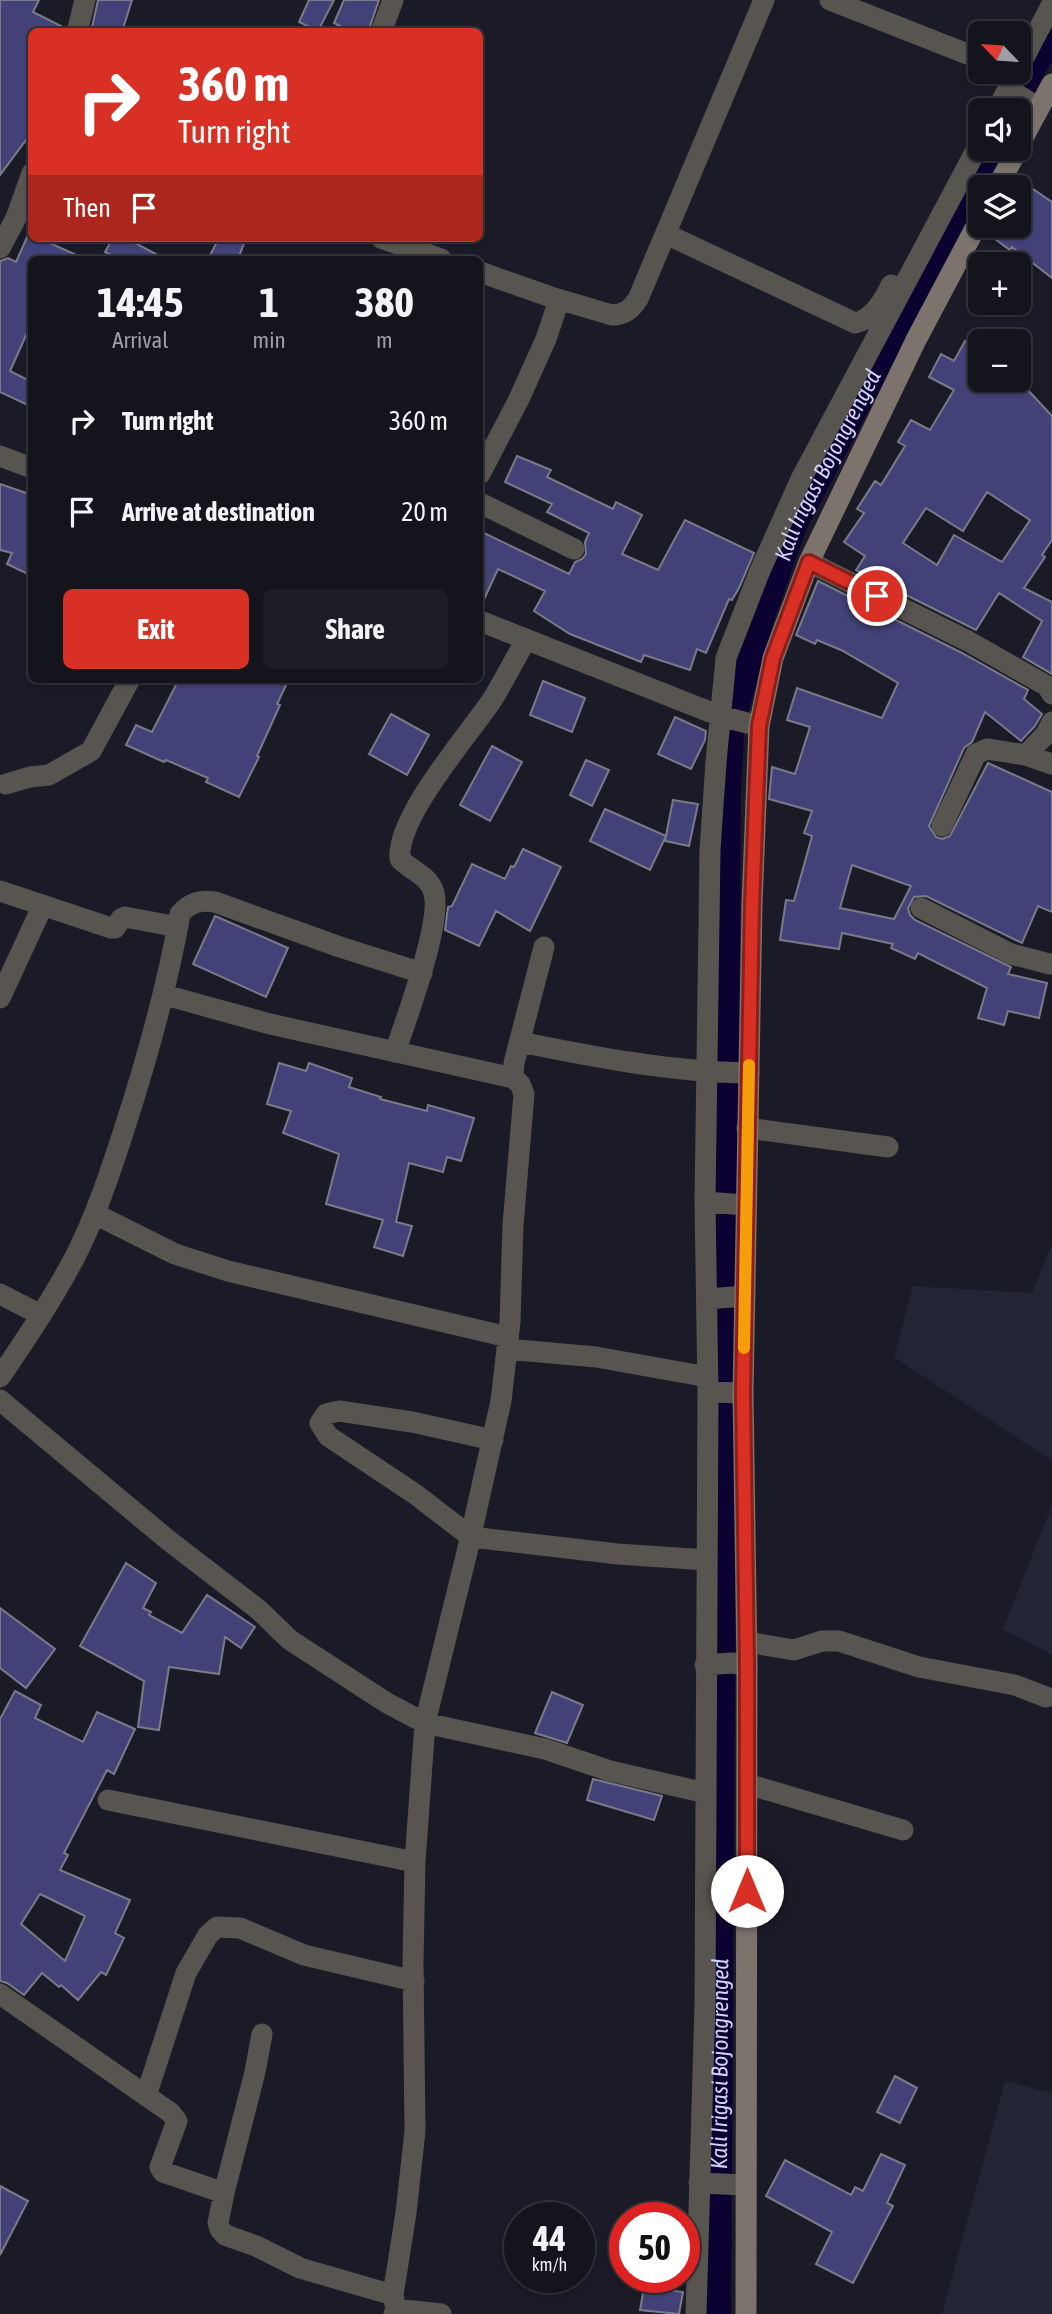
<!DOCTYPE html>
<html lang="en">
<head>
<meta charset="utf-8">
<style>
	:root { --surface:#14141c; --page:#1d1d25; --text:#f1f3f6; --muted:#9d9ea3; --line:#33333b; --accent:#d93025 }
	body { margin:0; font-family:"Asap Condensed",sans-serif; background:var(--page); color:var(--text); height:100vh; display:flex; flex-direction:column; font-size:26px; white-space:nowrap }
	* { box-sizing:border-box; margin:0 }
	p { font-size:23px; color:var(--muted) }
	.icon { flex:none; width:38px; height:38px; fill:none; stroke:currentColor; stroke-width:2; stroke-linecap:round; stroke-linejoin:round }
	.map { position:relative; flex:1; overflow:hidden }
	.drawer { position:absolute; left:28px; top:256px; width:455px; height:427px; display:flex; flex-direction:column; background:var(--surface); border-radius:10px; box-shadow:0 2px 5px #0004,0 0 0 2px var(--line) }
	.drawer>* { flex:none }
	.top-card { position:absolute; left:28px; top:28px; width:455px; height:214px; border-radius:10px; box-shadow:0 2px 5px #0004,0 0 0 2px var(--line); background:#d93025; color:#fff; overflow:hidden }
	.needle { width:46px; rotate:295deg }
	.tools { position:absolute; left:968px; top:21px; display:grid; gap:14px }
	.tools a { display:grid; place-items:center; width:63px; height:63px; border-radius:10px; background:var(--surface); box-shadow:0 2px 5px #0004,0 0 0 2px var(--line); font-size:35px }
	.speed { position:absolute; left:504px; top:2202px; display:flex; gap:14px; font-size:35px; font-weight:700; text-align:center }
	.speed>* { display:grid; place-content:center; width:91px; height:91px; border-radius:50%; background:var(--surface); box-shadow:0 2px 5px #0004,0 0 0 2px var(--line); line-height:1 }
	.speed small { font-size:18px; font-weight:400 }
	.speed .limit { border:10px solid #d22; background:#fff; color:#111 }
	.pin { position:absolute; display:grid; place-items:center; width:60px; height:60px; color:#fff; margin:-30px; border:4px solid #fff; border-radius:50%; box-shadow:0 2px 7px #0007 }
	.me { position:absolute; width:77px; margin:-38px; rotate:0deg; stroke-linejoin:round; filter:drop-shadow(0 0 5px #0008) }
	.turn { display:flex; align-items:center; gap:24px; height:147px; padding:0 35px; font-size:32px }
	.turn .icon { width:91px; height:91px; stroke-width:2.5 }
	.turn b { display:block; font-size:49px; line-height:60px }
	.then { display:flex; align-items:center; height:66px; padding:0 35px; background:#0003; gap:14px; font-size:26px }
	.eta { display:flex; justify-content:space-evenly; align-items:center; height:119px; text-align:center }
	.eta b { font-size:42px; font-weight:700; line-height:49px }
	.primary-button { display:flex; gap:14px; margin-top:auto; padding:14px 35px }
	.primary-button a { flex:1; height:80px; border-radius:10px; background:var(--accent); color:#fff; font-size:28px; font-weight:700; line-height:80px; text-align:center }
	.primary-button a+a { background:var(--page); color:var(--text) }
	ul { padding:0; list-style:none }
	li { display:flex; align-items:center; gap:21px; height:91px; padding:0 35px }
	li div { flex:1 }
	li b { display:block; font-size:26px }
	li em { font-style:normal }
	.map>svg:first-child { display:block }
</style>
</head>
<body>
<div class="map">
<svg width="1052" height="2314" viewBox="0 0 1052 2314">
	<rect width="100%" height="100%" fill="#1a1b26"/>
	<!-- built -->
	<path fill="#232434" d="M1052 1243V1461L894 1357 913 1286 1032 1293Z
		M1052 1505V1655L1003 1629Z
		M1005 2081 1052 2093V2314H942Z"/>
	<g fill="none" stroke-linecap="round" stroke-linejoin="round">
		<!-- canal -->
		<g stroke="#0c0231" stroke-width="26">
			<path d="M1011 110 1052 33"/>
			<path id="s1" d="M718 2314 728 785 732 723 761 619 794 525 991 149"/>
		</g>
	</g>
	<!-- building -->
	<path fill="#424278" stroke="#7a7b89" stroke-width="2" fill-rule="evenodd" d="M0 0H39L33 12 65 28 64 32H32V132L0 175Z
		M98 0H132L122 32H91Z
		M309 0H334L318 31 299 22Z
		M344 0H379L368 32H351L334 23Z
		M1033 189 1052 202V278L1012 247 1010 250 987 233 991 226H1018V210Z
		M32 226V238H39L85 259H32V322L10 371 32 382V407L0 392V261L8 258 16 262Z
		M113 238H126L165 259H119L105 252Z
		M219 238H246L238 259H208Z
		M965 341 980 348V380H992L1019 393 1025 387 1052 416V540L1042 555 1045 557 1024 588 1052 602V674L1023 657 1042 621 999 593 976 630 856 570 865 556 844 542 864 513 857 509 875 481 881 485 905 446 898 442 911 420 930 430 954 390 929 377 941 354 954 361ZM987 492 1030 520 1002 562 954 535 937 565 903 543 926 508 963 531Z
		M517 456 551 470 547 477 613 509 616 502 642 515 622 554 658 570 685 520 754 553 739 588 732 600 729 599 706 653 697 649 690 670 644 655 641 662 570 634 534 611 545 591 498 569 480 608V531L569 574 575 562 582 559 586 554 585 542 589 533 547 512 552 504 505 482Z
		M0 484 32 495V576L7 564 12 553 0 550Z
		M818 581 962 653 1028 690 1024 699 1042 714 1035 726 1021 741 985 712 972 742 964 748 929 826 936 837 942 839 950 836 988 763 1052 792V912L1038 906 1022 943 926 896 914 897 908 908 910 915 915 920 1011 967 1008 974 1047 983 1039 1018 1008 1011 1004 1025 978 1018 987 988 918 953 915 959 891 948 893 944 842 933 839 949 780 940 786 900 794 901 812 836 804 833 812 811 769 799 772 767 795 774 810 727 787 720 797 688 882 718 898 683 841 650 817 640 815 644 796 635ZM852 865 911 886 894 919 840 908Z
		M179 679H289L277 704 280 705 257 756 259 757 239 797 206 782 208 778 166 760 164 762 126 745 136 725 152 732Z
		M543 681 585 698 572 732 530 715Z
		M391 714 429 735 407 775 369 754Z
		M675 717 706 731 705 740 691 769 658 754Z
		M492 746 522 762 490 821 460 805Z
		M586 760 609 770 592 806 570 795Z
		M673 800 698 804 689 846 665 841Z
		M605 809 666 836 650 870 590 841Z
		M523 849 561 867 530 931 496 911 479 946 445 930 448 907 452 906 472 864 505 879 511 866 514 867Z
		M215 916 288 948 266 997 193 964Z
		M279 1063 306 1071 309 1063 352 1078 349 1087 381 1097 380 1099 427 1111 428 1105 474 1118 461 1161 447 1157 443 1172 409 1163 396 1222 412 1226 403 1256 374 1247 383 1220 326 1204 339 1154 283 1133 291 1111 267 1104Z
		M126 1563 156 1583 143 1608 151 1612 149 1615 182 1633 207 1595 255 1627 241 1648 225 1637 219 1674 169 1667 159 1730 138 1727 144 1681 80 1646Z
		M0 1608 55 1649 26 1688 0 1668Z
		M15 1691 41 1705 35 1718 83 1742 97 1712 135 1729 114 1774 107 1770 64 1853 68 1855 60 1870 130 1900 115 1933 124 1938 106 1975 101 1972 78 2000 61 1985 59 1987 42 1973 24 1995 7 1983 0 1981V1719ZM40 1894 85 1916 65 1961 21 1924Z
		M552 1692 583 1705 567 1743 535 1733Z
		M593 1779 662 1796 654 1820 587 1800Z
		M895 2076 917 2088 900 2123 877 2112Z
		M881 2154 905 2165 887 2203 893 2206 853 2283 816 2264 832 2232 766 2196 785 2160 851 2195 855 2187 863 2191Z
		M0 2186 28 2201 0 2255Z
		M644 2287 683 2292 679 2314 640 2310Z"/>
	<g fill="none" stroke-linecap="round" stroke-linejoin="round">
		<!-- street -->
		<path stroke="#58544f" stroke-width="21" d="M830 0 980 59
			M77 32 85 0
			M381 32 393 0
			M1018 69 1052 4
			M1008 89 1039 108
			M997 110 1017 72
			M666 234 855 323C872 320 885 299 891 285
			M381 238 441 259
			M0 248 16 218 32 173
			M480 272 551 297 612 315C625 315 631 309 638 299L764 0
			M0 456 32 468
			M480 474 519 399 546 339 559 300
			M480 503 574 549
			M809 562 968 641 1047 686 1052 694
			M480 621 720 716 759 726
			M1052 722 1046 734 1026 755 1052 764
			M6 784 30 777 49 775 91 751 130 679
			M942 826 976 754 987 749 1026 755
			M0 891 111 928H115L121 919 125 917 178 927
			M921 908 1011 954 1050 964
			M165 995 270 1024 513 1078
			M0 998 43 905
			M520 1042C594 1057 672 1072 749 1073
			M395 1052C406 1020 442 923 434 893 429 875 411 871 400 859 396 816 470 734 494 697 505 678 515 659 526 640
			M747 1128 888 1147
			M705 1202 746 1205
			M95 1214 175 1254 228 1271 508 1337
			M0 1294 41 1315
			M707 1299 745 1296
			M507 1349 596 1357 708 1377
			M0 1377C27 1338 54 1297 76 1255 96 1215 110 1173 124 1130 147 1059 167 988 180 914 190 902 201 900 215 902L340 947 422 973
			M708 1392 743 1393
			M0 1400 168 1540 259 1610 290 1640 387 1703 425 1723 545 1749 610 1771 706 1793
			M493 1440 412 1422 339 1411 326 1414 320 1423 328 1436 415 1494 471 1537 618 1554 707 1560
			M747 1642 794 1650 822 1641H839L919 1667 1015 1685 1046 1697
			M705 1665 731 1663 747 1665
			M747 1784 903 1830
			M108 1800 415 1862
			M0 1994 171 2113 177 2121 160 2167 163 2172 224 2193 218 2223 220 2229 225 2235 256 2246 300 2268 393 2295
			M146 2096 186 1973 208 1935 217 1927 240 1928 304 1955 414 1981
			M699 2183 746 2185
			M224 2193 255 2072 262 2034
			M396 2309 393 2295 406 2213 415 2131 413 1962 415 1862 425 1723 468 1548 501 1401 510 1322 513 1225 524 1094 520 1084 513 1078 514 1063 544 947
			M394 2314 396 2309 441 2314
			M696 2314 705 2004 708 1392 705 1202 710 850 716 762 726 658 759 573 801 479 980 143"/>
		<!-- secondary -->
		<path stroke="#7b736c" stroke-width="21" d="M1018 147 1052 84
			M997 187 1018 149
			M746 2314 747 1665 743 1393 752 905 759 726 773 658 809 562 916 340 980 219"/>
	</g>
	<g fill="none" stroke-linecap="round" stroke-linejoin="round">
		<defs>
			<path id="route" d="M747 1891V1665L743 1392 752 905 759 726 773 658 809 562 877 596"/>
		</defs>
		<!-- route casing -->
		<use href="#route" stroke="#8d1f18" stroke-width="18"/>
		<!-- route -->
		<use href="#route" stroke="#d93025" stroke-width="12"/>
		<!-- slow -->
		<path stroke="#f59e0b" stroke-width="12" d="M744 1348 749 1065"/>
	</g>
	<g text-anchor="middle" stroke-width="5" stroke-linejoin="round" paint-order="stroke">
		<!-- water labels -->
		<g font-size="23" font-style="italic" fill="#d1d3f6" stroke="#11121c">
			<text dy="8" stroke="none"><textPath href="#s1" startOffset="1867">Kali Irigasi Bojongrenged</textPath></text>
			<text dy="8" stroke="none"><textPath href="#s1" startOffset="250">Kali Irigasi Bojongrenged</textPath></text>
		</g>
	</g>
</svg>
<div class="tools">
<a><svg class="needle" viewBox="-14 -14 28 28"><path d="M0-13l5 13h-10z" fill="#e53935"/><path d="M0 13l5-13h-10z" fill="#9d9ea3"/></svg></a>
<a><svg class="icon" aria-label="sound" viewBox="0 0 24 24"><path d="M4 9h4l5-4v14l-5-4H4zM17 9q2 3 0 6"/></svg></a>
<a><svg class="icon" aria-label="layers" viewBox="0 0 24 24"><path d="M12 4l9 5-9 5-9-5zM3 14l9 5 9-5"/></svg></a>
<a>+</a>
<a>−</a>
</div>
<div class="speed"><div>44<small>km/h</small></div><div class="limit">50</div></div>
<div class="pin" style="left:877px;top:596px;background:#d93025"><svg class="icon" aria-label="arrive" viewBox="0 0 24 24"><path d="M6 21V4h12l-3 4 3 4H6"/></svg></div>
<svg class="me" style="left:747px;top:1891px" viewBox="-20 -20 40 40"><circle r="19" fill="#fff"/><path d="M0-13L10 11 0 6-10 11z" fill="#d93025"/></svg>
<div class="top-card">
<div class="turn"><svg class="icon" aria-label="right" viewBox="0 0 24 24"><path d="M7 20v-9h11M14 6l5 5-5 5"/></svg><div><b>360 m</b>Turn right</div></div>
<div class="then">Then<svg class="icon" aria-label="arrive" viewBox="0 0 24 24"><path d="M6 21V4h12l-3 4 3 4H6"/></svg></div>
</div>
<section class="drawer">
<div class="eta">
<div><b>14:45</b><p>Arrival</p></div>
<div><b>1</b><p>min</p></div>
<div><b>380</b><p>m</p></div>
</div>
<ul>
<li><svg class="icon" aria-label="right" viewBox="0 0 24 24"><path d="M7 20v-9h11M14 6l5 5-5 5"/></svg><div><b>Turn right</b></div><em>360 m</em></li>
<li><svg class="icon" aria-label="arrive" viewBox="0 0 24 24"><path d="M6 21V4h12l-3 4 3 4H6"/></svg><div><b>Arrive at destination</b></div><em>20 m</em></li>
</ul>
<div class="primary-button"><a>Exit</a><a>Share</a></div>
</section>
</div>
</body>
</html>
